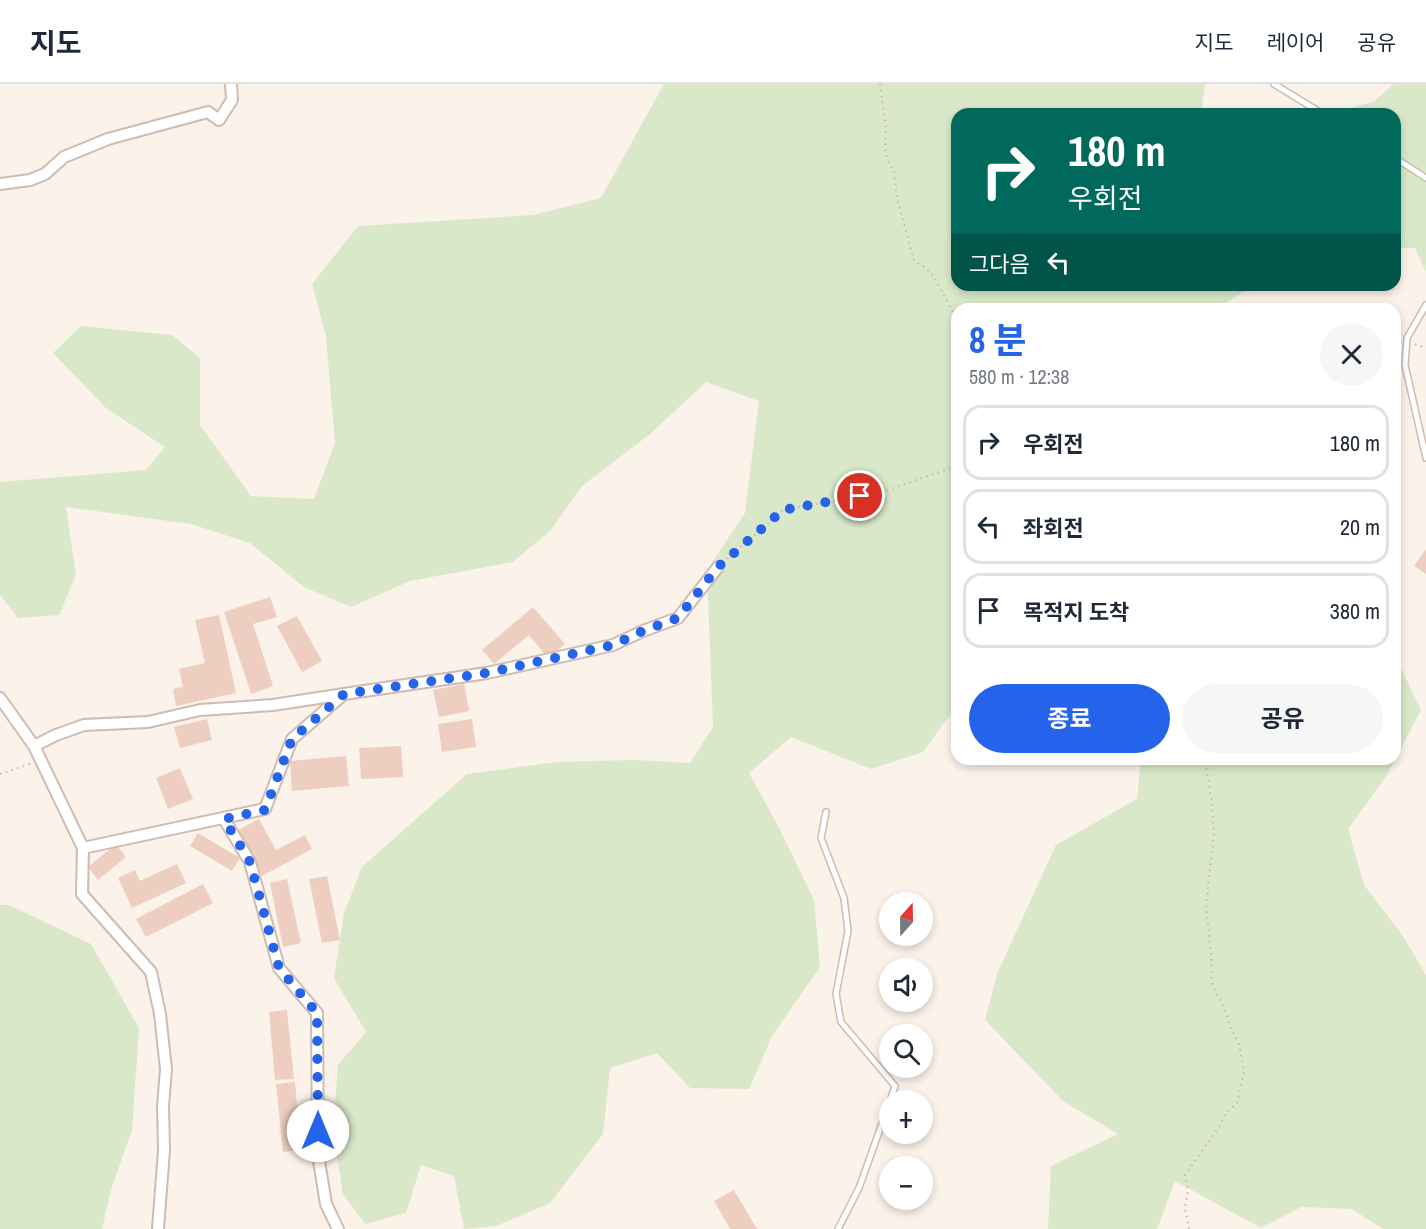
<!DOCTYPE html>
<html lang="ko">
<head>
<meta charset="utf-8">
<style>
	:root { --surface:#fff; --page:#f6f6f7; --text:#1f2937; --muted:#747a83; --line:#e0e1e3; --accent:#2563eb }
	body { margin:0; font-family:"Archivo Narrow","Noto Sans KR",sans-serif; background:var(--page); color:var(--text); height:100vh; display:flex; flex-direction:column; font-size:22px; white-space:nowrap }
	* { box-sizing:border-box; margin:0 }
	p { font-size:20px; color:var(--muted) }
	.icon { flex:none; width:33px; height:33px; fill:none; stroke:currentColor; stroke-width:2; stroke-linecap:round; stroke-linejoin:round }
	.map { position:relative; flex:1; overflow:hidden }
	.drawer { position:absolute; left:951px; top:219px; width:450px; height:462px; display:flex; flex-direction:column; background:var(--surface); border-radius:18px; box-shadow:0 3px 9px #0003 }
	.drawer>* { flex:none }
	.top-card { position:absolute; left:951px; top:24px; width:450px; height:183px; border-radius:18px; box-shadow:0 3px 9px #0003; background:#00695c; color:#fff; overflow:hidden }
	.needle { width:39px; rotate:20deg }
	.controls { position:absolute; left:879px; top:808px; display:grid; gap:12px }
	.controls a { display:grid; place-items:center; width:54px; height:54px; border-radius:50%; background:var(--surface); box-shadow:0 3px 9px #0003; font-size:30px }
	.pin { position:absolute; display:grid; place-items:center; width:51px; height:51px; color:#fff; margin:-26px; border:3px solid #fff; border-radius:50%; box-shadow:0 2px 6px #0007 }
	.me { position:absolute; width:66px; margin:-33px; rotate:0deg; stroke-linejoin:round; filter:drop-shadow(0 0 4px #0008) }
	.turn { display:flex; align-items:center; gap:21px; height:126px; padding:0 18px; font-size:27px }
	.turn .icon { width:78px; height:78px; stroke-width:2.5 }
	.turn b { display:block; font-size:42px; line-height:51px }
	.then { display:flex; align-items:center; height:57px; padding:0 18px; background:#0003; gap:12px; font-size:22px }
	.round { display:grid; place-items:center; flex:none; width:63px; height:63px; border-radius:32px; background:var(--page) }
	.headline { display:flex; align-items:center; justify-content:space-between; height:102px; padding:0 18px }
	h1 { font-size:36px; font-weight:700; line-height:45px; color:var(--accent) }
	.cta { display:flex; gap:12px; margin-top:auto; padding:12px 18px }
	.cta a { flex:1; height:69px; border-radius:36px; background:var(--accent); color:#fff; font-size:24px; font-weight:700; line-height:69px; text-align:center }
	.cta a+a { background:var(--page); color:var(--text) }
	ul { padding:0; list-style:none }
	li { display:flex; align-items:center; gap:18px; height:75px; margin:0 12px 9px; padding:0 6px; border:3px solid var(--line); border-radius:18px }
	li div { flex:1 }
	li b { display:block; font-size:22px }
	li em { font-style:normal }
	header { display:flex; align-items:center; gap:36px; box-sizing:border-box; height:84px; padding:0 30px; background:var(--surface); border-bottom:2px solid var(--line) }
	header strong { font-size:28px }
	nav { display:flex; gap:33px; margin-inline-start:auto; font-size:21px }
	.map>svg:first-child { display:block }
</style>
</head>
<body>
<header>
<strong>지도</strong>
<nav><a>지도</a><a>레이어</a><a>공유</a></nav>
</header>
<div class="map">
<svg width="1426" height="1145" viewBox="0 0 1426 1145">
	<rect width="100%" height="100%" fill="#fbf2e9"/>
	<!-- green -->
	<path fill="#d9e8c8" d="M664 0H1205L1201 30H957V201H1255L1226 219 1225 225H957V621L923 668 871 685 791 653 749 689 779 744 814 816 820 883 772 952 749 1005 690 1004 657 969 610 984 603 1050 550 1119 496 1142 464 1145 454 1092 421 1081 406 1129 365 1140 343 1110 333 1046 338 981 366 948 334 894 344 829 362 783 467 690 557 678 634 676 690 679 713 643 707 486 745 429 759 317 706 298 650 350 582 402 550 447 513 478 410 497 351 523 304 503 250 459 191 440 66 423 76 491 59 531 18 534 0 511V398L146 386 165 363 106 324 53 269 81 242 172 251 200 274V341L251 412 314 415 335 359 326 252 312 200 358 142 533 131 601 114Z
		M1394 0H1426V188L1415 164H1395V30H1329L1373 18Z
		M1395 572 1421 626 1387 691 1348 745 1364 801 1403 852 1426 891V1145H1383L1352 1125 1301 1123 1261 1144 1175 1097 1157 1145H1048L1051 1082 1118 1050 1063 1017 985 936 997 890 1056 761 1137 715 1141 675H1395Z
		M0 821H9L91 860 139 944 132 1046 111 1106 102 1145H0Z"/>
	<!-- building -->
	<path fill="#efcec2" d="M1426 465V490L1414 482Z
		M270 513 277 533 253 540 273 602 251 610 224 528Z
		M533 523 565 560 548 574 529 551 494 580 482 566Z
		M219 531 236 609 176 622 173 605 183 603 179 585 205 579 195 536Z
		M297 532 322 577 302 588 277 542Z
		M464 600 469 627 439 633 433 606Z
		M207 635 212 656 180 664 174 643Z
		M472 635 476 663 442 668 438 640Z
		M401 662 403 693 361 695 359 664Z
		M346 672 349 702 292 707 290 677Z
		M180 684 193 715 168 725 156 694Z
		M259 735 276 766 305 751 312 765 262 792 238 746Z
		M198 749 240 774 232 787 190 762Z
		M116 760 126 773 98 796 88 783Z
		M177 780 186 799 132 824 118 794 135 786 140 797Z
		M327 792 340 856 322 859 309 795Z
		M287 795 301 859 283 863 270 799Z
		M203 800 213 819 146 853 136 835Z
		M287 926 294 995 275 996 269 928Z
		M295 998 301 1066 283 1068 276 1000Z
		M734 1106 757 1145H730L714 1117Z"/>
	<g fill="none" stroke-linecap="round" stroke-linejoin="round">
		<defs>
			<path id="lane" d="M1274 0 1323 30
				M1395 74 1426 94
				M1426 221 1407 254 1405 281 1426 374
				M826 728 821 754 844 814 848 847 836 910 841 938 895 1002 890 1017
				M838 1145 859 1104 890 1017"/>
			<path id="street" d="M0 100 30 96 45 90 64 73 108 55 208 28 219 36 232 16 231 0
				M0 614 34 662 83 764 82 810 151 888 160 930 166 985 163 1022 164 1066 158 1145
				M34 662 56 651 84 641 148 638 200 626 273 621 344 610
				M224 735 250 778 279 884 317 929 318 1071 326 1120 338 1145
				M83 764 265 725 292 655 344 610 487 589 613 561 643 547 678 534 718 483"/>
		</defs>
		<!-- lane casing -->
		<use href="#lane" stroke="#cfbbb2" stroke-width="8"/>
		<!-- street casing -->
		<use href="#street" stroke="#cfbbb2" stroke-width="14"/>
		<!-- path -->
		<path stroke="#d4b1a5" stroke-width="2" stroke-dasharray="1.5 4.5" stroke-linecap="butt" d="M880 0 886 45 885 64 887 75 894 88 897 114 914 177 926 184 934 193 957 235
			M1415 260 1426 264
			M727 475 783 426 879 409 957 382
			M0 690 30 680
			M1189 1145 1185 1124 1188 1106 1185 1091 1219 1043 1225 1030 1237 1019 1244 988 1239 960 1229 940 1223 920 1215 908 1212 896 1211 869 1206 821 1214 751 1212 721 1205 675"/>
		<!-- lane -->
		<use href="#lane" stroke="#fff" stroke-width="5"/>
		<!-- street -->
		<use href="#street" stroke="#fff" stroke-width="10"/>
	</g>
	<g fill="none" stroke-linecap="round" stroke-linejoin="round">
		<!-- route -->
		<path stroke="#2563eb" stroke-width="10" stroke-dasharray="0 18" d="M318 1047 317 929 279 884 250 778 224 735 265 726 292 655 344 610 487 589 613 561 643 547 678 534 718 483 783 426 860 412"/>
	</g>
</svg>
<div class="controls">
<a><svg class="needle" viewBox="-14 -14 28 28"><path d="M0-13l5 13h-10z" fill="#e53935"/><path d="M0 13l5-13h-10z" fill="#747a83"/></svg></a>
<a><svg class="icon" aria-label="sound" viewBox="0 0 24 24"><path d="M4 9h4l5-4v14l-5-4H4zM17 9q2 3 0 6"/></svg></a>
<a><svg class="icon" aria-label="search" viewBox="0 0 24 24"><circle cx="10" cy="10" r="6"/><path d="M15 15l6 6"/></svg></a>
<a>+</a>
<a>−</a>
</div>
<div class="pin" style="left:860px;top:412px;background:#d93025"><svg class="icon" aria-label="arrive" viewBox="0 0 24 24"><path d="M6 21V4h12l-3 4 3 4H6"/></svg></div>
<svg class="me" style="left:318px;top:1047px" viewBox="-20 -20 40 40"><circle r="19" fill="#fff"/><path d="M0-13L10 11 0 6-10 11z" fill="#2563eb"/></svg>
<div class="top-card">
<div class="turn"><svg class="icon" aria-label="right" viewBox="0 0 24 24"><path d="M7 20v-9h11M14 6l5 5-5 5"/></svg><div><b>180 m</b>우회전</div></div>
<div class="then">그다음<svg class="icon" aria-label="left" viewBox="0 0 24 24"><path d="M17 20v-9H6M10 6l-5 5 5 5"/></svg></div>
</div>
<section class="drawer">
<div class="headline"><div><h1>8 분</h1><p>580 m · 12:38</p></div><a class="round"><svg class="icon" aria-label="close" viewBox="0 0 24 24"><path d="M6 6l12 12M18 6L6 18"/></svg></a></div>
<ul>
<li><svg class="icon" aria-label="right" viewBox="0 0 24 24"><path d="M7 20v-9h11M14 6l5 5-5 5"/></svg><div><b>우회전</b></div><em>180 m</em></li>
<li><svg class="icon" aria-label="left" viewBox="0 0 24 24"><path d="M17 20v-9H6M10 6l-5 5 5 5"/></svg><div><b>좌회전</b></div><em>20 m</em></li>
<li><svg class="icon" aria-label="arrive" viewBox="0 0 24 24"><path d="M6 21V4h12l-3 4 3 4H6"/></svg><div><b>목적지 도착</b></div><em>380 m</em></li>
</ul>
<div class="cta"><a>종료</a><a>공유</a></div>
</section>
</div>
</body>
</html>
